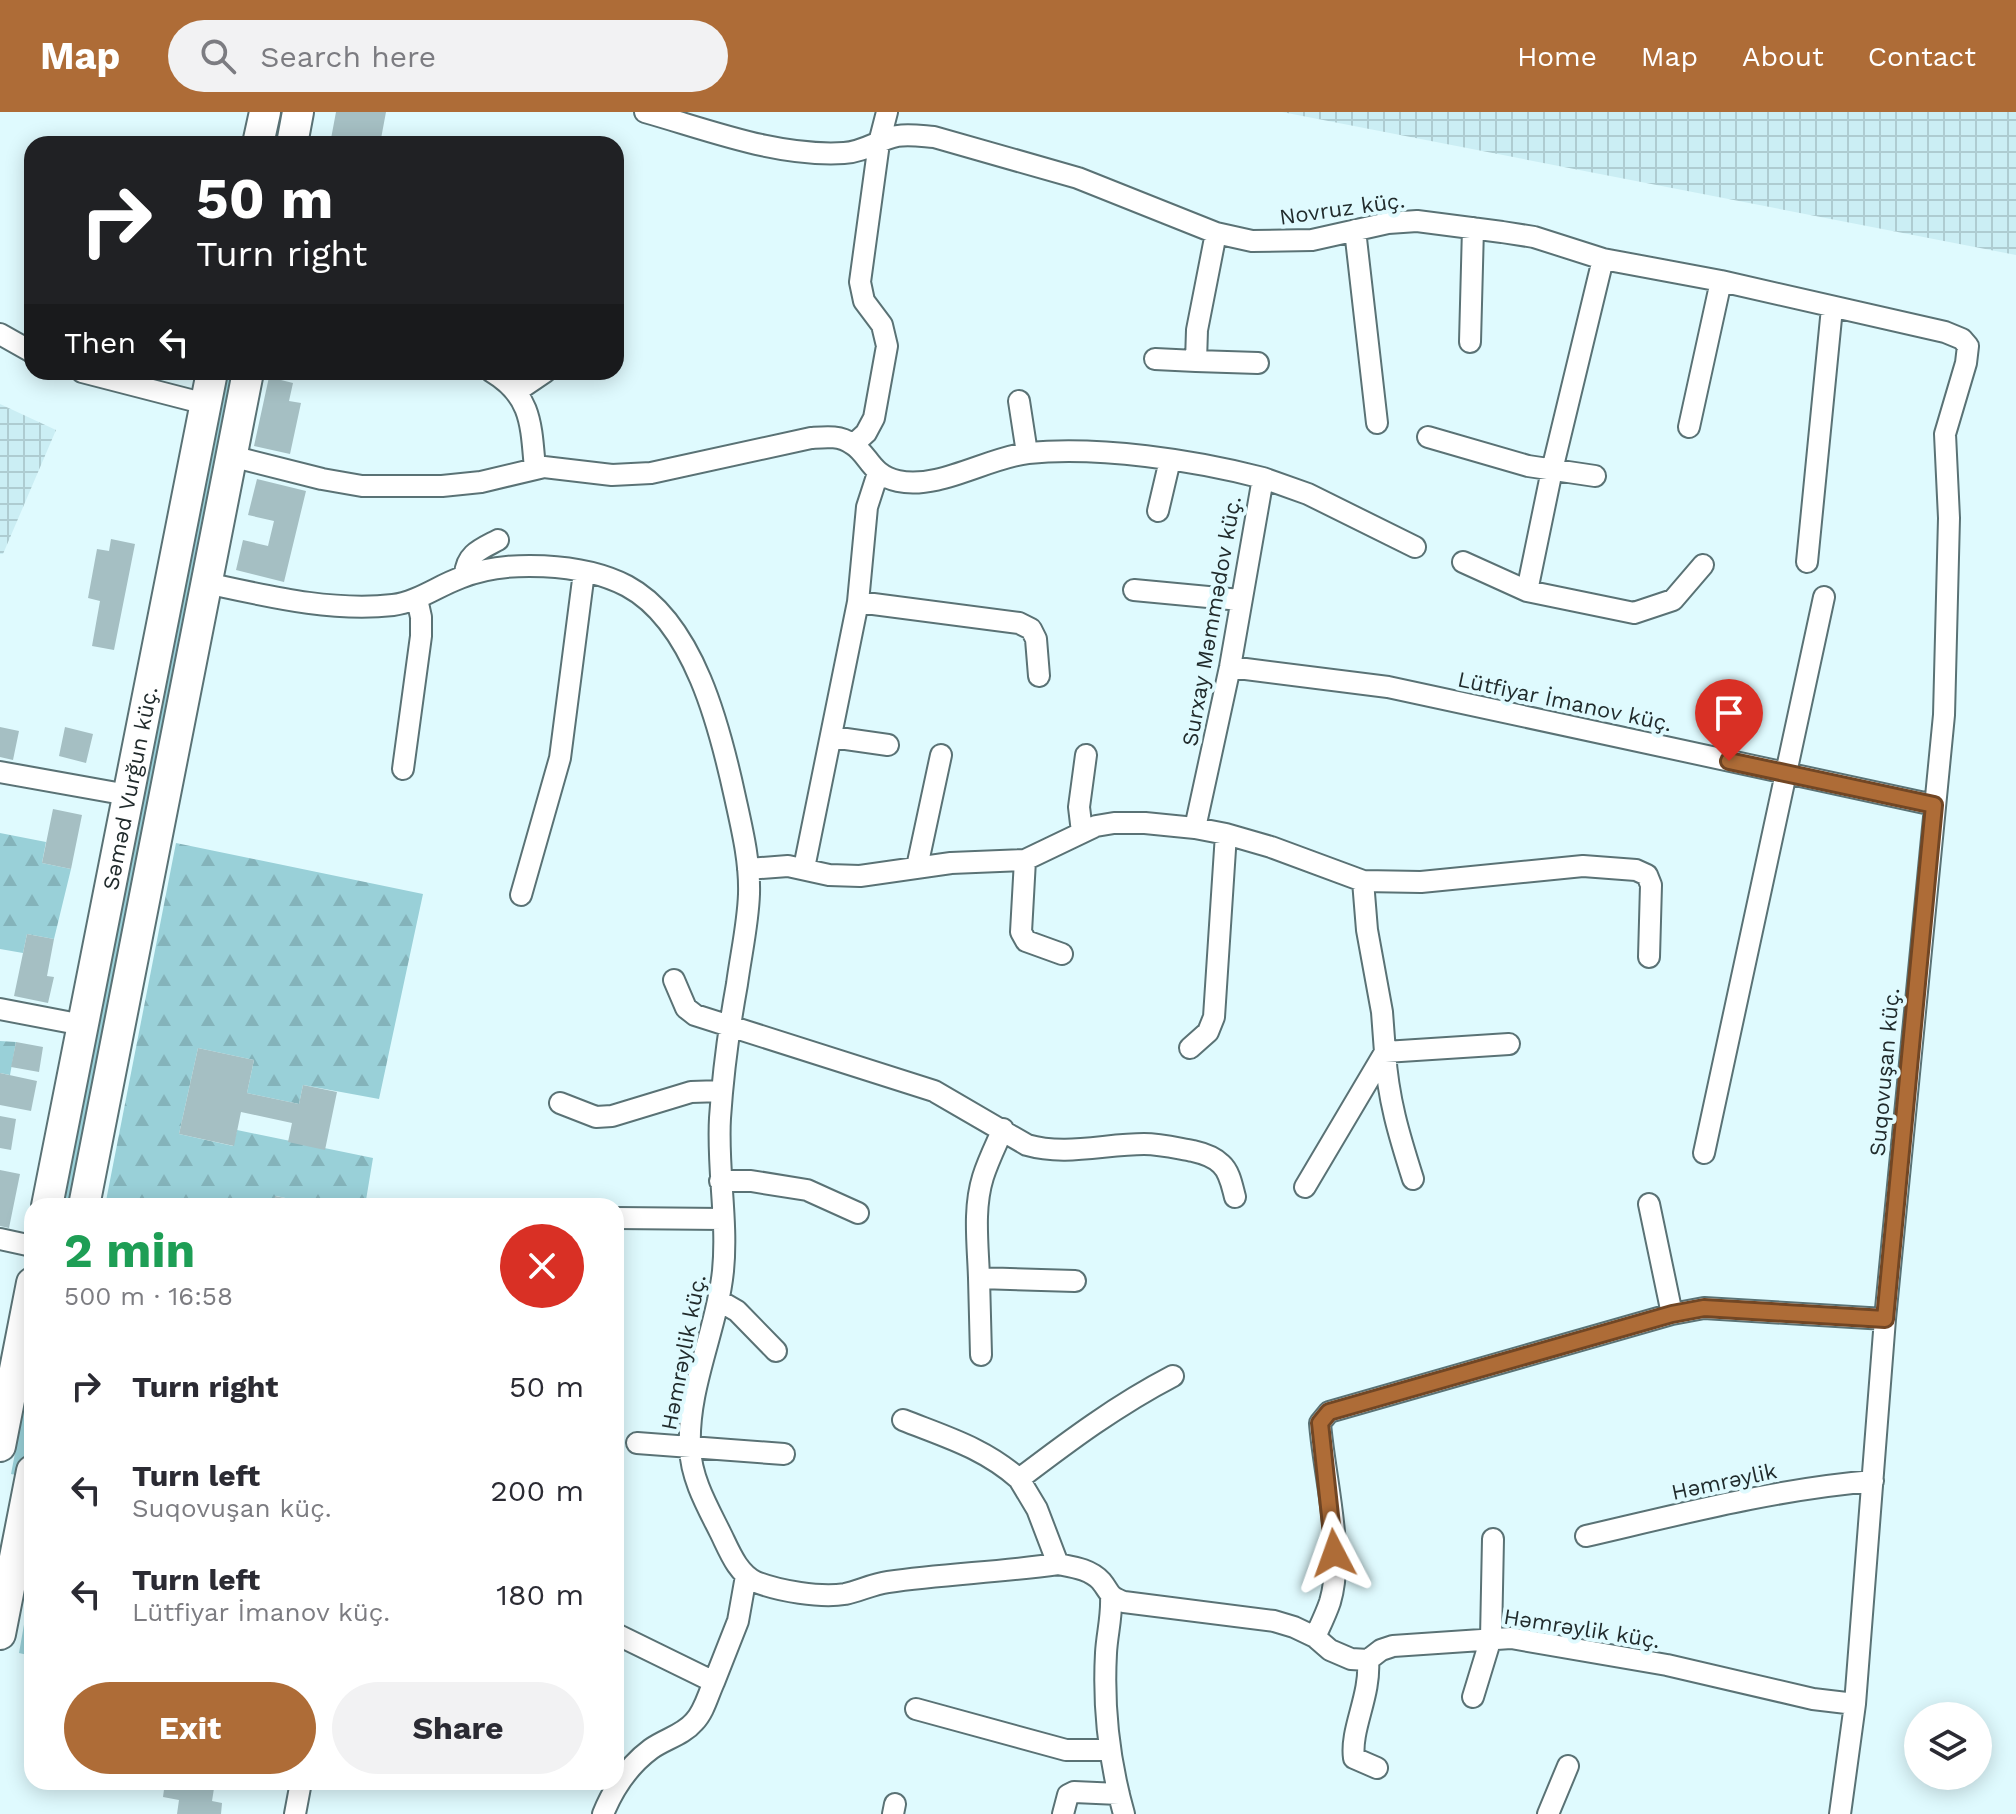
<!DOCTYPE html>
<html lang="en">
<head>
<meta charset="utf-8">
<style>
	:root { --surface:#fff; --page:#f2f2f3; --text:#2b2b33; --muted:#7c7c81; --accent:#ae6c37 }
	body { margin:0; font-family:"Work Sans",sans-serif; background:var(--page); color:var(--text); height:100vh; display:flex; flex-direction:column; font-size:30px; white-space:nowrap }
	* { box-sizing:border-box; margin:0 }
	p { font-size:26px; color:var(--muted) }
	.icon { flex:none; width:44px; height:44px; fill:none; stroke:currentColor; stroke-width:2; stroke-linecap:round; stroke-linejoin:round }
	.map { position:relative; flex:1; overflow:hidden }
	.drawer { position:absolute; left:24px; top:1086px; width:600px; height:592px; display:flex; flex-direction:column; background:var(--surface); border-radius:24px; box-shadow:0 4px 20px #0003 }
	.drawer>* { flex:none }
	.top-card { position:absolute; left:24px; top:24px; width:600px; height:244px; border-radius:24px; box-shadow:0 4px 20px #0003; background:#202124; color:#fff; overflow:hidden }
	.fabs { position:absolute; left:1904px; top:1590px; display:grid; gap:16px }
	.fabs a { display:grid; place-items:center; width:88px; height:88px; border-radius:50%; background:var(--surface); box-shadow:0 4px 20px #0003; font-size:40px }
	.pin { position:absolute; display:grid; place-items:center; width:68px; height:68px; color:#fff; margin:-82px -34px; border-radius:50% 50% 50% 0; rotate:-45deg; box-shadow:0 0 8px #0007 }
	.pin .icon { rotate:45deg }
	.me { position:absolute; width:88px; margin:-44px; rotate:356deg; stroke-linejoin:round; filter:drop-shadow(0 0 6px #0008) }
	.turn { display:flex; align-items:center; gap:28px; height:168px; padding:0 40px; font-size:36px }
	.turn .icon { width:104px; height:104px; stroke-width:2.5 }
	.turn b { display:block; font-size:56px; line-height:68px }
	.then { display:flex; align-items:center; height:76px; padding:0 40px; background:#0003; gap:16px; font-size:30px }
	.round { display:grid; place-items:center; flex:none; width:84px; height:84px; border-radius:42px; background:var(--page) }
	.overview { display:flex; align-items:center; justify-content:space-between; height:136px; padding:0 40px }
	h1 { font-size:48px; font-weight:700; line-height:60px; color:#1e9e55 }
	.primary-button { display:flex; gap:16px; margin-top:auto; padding:16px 40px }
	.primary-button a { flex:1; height:92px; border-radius:48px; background:var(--accent); color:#fff; font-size:32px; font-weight:700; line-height:92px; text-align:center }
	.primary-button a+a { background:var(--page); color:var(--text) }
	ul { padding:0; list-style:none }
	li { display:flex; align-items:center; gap:24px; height:104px; padding:0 40px }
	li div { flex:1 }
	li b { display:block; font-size:30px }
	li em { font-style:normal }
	header { display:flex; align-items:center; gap:48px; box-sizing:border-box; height:112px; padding:0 40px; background:var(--accent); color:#fff }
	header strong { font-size:38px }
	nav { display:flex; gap:44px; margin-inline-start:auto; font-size:28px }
	.search { width:560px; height:72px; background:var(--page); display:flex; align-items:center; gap:20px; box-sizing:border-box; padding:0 28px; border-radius:44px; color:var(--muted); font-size:30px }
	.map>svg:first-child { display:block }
</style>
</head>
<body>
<header>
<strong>Map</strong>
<div class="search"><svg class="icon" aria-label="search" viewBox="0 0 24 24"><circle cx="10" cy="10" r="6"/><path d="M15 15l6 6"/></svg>Search here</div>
<nav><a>Home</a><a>Map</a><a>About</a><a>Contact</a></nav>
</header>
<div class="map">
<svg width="2016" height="1702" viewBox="0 0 2016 1702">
	<defs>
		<pattern id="industrial-grid" width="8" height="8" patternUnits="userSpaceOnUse" patternTransform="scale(2)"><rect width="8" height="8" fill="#cbeef4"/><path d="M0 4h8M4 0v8" fill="none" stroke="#aeccd1"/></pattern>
		<pattern id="forest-firs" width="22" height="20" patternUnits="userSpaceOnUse" patternTransform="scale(2)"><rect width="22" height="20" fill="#99d0d8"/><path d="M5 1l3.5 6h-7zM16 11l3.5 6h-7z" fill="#84b3ba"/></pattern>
	</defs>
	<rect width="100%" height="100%" fill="#dffafe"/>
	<!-- industrial -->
	<path fill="url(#industrial-grid)" d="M1282 0H2016V143Z
		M0 292 56 318 3 442H0Z"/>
	<!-- green -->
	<path fill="#99d0d8" d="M224 260H234L73 1094H63Z
		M32 1253V1304L20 1364 11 1362Z"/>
	<!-- forest -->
	<path fill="url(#forest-firs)" d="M0 721 46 730 42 751 71 757 54 827 27 822 23 841 0 837Z
		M176 731 423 782 379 987 303 973 299 992 247 981 254 948 198 936 179 1022 233 1034 237 1018 373 1046 365 1094H309V1091L276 1084 273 1094H105Z
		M0 929 16 930 10 963 0 961Z
		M32 1467V1544L19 1541Z"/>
	<!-- building -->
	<path fill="#a5bfc3" d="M336 0H386L380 32H330Z
		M269 265 293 271 289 289 301 291 290 342 254 334Z
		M257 367 306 379 284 470 236 458 243 428 268 434 274 409 248 403Z
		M111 427 135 432 114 538 92 534 100 489 88 486 97 437 109 439Z
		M0 615 19 619 13 648 0 645Z
		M65 615 93 622 86 651 59 644Z
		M53 697 82 703 71 757 42 751Z
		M27 822 54 827 47 864 54 865 48 891 14 884Z
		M16 930 43 935 39 960 11 955Z
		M198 936 254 948 247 981 299 992 303 973 337 980 325 1038 288 1030 292 1011 241 1000 234 1034 179 1022Z
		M0 961 37 969 31 999 0 993Z
		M0 1004 16 1007 11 1038 0 1036Z
		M0 1058 20 1062 9 1116 0 1114Z
		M275 1084 310 1091 309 1094H273Z
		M165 1670H215L212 1689 222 1691 221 1702H177L179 1688 163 1685Z"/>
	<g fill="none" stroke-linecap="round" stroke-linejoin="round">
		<defs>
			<path id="street" d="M645 0C709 18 777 45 844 41 864 40 878 28 897 24 909 22 921 24 934 25L1078 66 1216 121 1252 129 1312 128 1388 111 1417 109 1502 120 1534 125 1603 147 1721 169 1945 220 1962 227 1968 234 1966 251 1945 322 1949 406 1944 603 1885 1207 1855 1592 1840 1702
				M1355 118 1377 311
				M1216 121 1197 218 1196 249 1258 251
				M0 222 32 240
				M1470 230 1473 116
				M1155 247 1196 249
				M82 260 206 292
				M492 260C532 284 531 313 535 357
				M517 279 545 260
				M1019 289 1027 341
				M1689 315 1721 169
				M1428 325 1528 354 1595 364
				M854 332 866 321 874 306 887 234 882 213 864 189 860 170 879 31 887 0
				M231 344 322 367 362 374H442L481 370 544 355 612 363 651 361 811 326C825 325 840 323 852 332 869 342 870 363 898 369 938 378 987 346 1028 341 1099 334 1194 348 1263 366L1230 555 1195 716
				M1263 366 1308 382 1415 435
				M1158 399 1170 348
				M1463 450 1527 479 1634 501 1673 488 1703 453
				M1807 450 1832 196
				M465 463C466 442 481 437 498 428
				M206 471C267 484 331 500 393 493 417 490 438 474 460 466 505 447 583 451 627 474 694 510 720 616 735 685 742 717 750 749 749 782 748 812 741 842 737 872 729 916 723 961 720 1006 717 1057 728 1108 723 1159 717 1218 687 1275 690 1336 691 1366 707 1394 720 1420 729 1438 737 1461 756 1470 779 1479 820 1486 845 1482 859 1479 873 1472 888 1470 945 1462 1002 1460 1058 1452 1073 1455 1090 1457 1101 1469 1111 1481 1107 1484 1124 1490L1274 1509 1294 1515 1315 1525 1330 1538 1351 1547 1368 1548 1381 1538 1393 1534 1511 1526 1667 1553 1813 1587 1855 1592
				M1134 478 1240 488
				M1527 479 1552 358 1603 147
				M858 490 1019 511 1031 517 1036 527 1039 564
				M1230 555 1388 575 1934 693
				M832 625 888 633
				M403 657 421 524V505L417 487
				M0 660 128 683
				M1082 720 1079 695 1086 643
				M1025 748 1021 820 1026 829 1062 842
				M917 755 941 643
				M804 756 858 490 867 395 878 361
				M748 757 788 754 829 763 860 764 951 751 1025 748 1096 714 1114 711H1145L1195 716 1226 722 1271 735 1363 769 1421 770 1583 754 1636 758 1647 763 1651 773 1649 845
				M521 783 560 646 584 460
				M674 868 686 896 695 903 934 979 1027 1033C1065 1044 1105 1032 1144 1032 1161 1032 1176 1036 1193 1039 1202 1041 1214 1045 1221 1052 1230 1060 1232 1074 1235 1085
				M0 897 83 913
				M1190 936 1208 920 1214 905 1226 722
				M560 991 596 1005 612 1004 691 980 722 979
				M1003 1017C996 1033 988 1049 983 1065 973 1097 978 1133 979 1166L1075 1169
				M1704 1041 1824 485
				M1413 1067C1399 1023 1388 987 1385 940L1509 932
				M720 1069H751L807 1078 858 1101
				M1305 1075 1385 940 1382 900 1367 818 1363 769
				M1649 1092 1672 1202
				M616 1106 723 1107
				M0 1127 32 1134
				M979 1166 981 1243
				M718 1188 737 1199 776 1239
				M903 1308C946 1325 984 1336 1019 1367
				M637 1331 784 1342
				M1586 1424C1681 1402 1776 1377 1873 1369
				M1058 1452 1037 1397 1019 1367C1069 1329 1117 1293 1173 1264
				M1111 1485C1112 1505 1107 1522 1106 1541 1103 1596 1109 1649 1124 1702
				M616 1522 714 1570 738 1509 746 1464
				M1315 1525C1320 1514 1326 1502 1330 1490 1345 1440 1324 1364 1320 1311L1329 1300 1672 1202 1704 1196 1885 1207
				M1368 1548C1371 1584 1350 1617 1354 1646L1377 1656
				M1473 1585 1491 1526 1493 1427
				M916 1597 1066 1638H1109
				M295 1702 301 1670
				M603 1702C614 1675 628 1654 651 1637 665 1627 683 1623 694 1610 704 1600 708 1583 714 1570
				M893 1702 895 1692
				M1063 1702 1068 1683 1074 1680 1119 1682
				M1548 1702 1568 1654"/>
			<g id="secondary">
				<path d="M258 32 265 0"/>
				<path d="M292 32 298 0"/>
				<path id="s1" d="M47 1094 212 260"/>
				<path d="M84 1094 248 260"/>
				<path d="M0 1334 32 1171"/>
				<path d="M0 1522 32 1359"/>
			</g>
		</defs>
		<!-- street casing -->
		<use href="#street" stroke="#5a7275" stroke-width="24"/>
		<!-- secondary casing -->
		<use href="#secondary" stroke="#5a7275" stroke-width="34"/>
		<!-- street -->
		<use href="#street" stroke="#fff" stroke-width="20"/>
		<!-- secondary -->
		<use href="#secondary" stroke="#fff" stroke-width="30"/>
	</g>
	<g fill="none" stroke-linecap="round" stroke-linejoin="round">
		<defs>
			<path id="route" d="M1334 1441 1320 1311 1329 1300 1672 1202 1704 1196 1885 1207 1934 693 1729 649"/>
		</defs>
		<!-- route casing -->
		<use href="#route" stroke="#714624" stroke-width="20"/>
		<!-- route -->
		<use href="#route" stroke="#ae6c37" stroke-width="14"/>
	</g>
	<g text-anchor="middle" stroke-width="8" stroke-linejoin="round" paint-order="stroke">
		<!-- street labels -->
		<g font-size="22" fill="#212b2c" stroke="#dffafe">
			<text transform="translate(1342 96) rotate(-8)" y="8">Novruz küç.</text>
			<text transform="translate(1211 509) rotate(-80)" y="8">Surxay Məmmədov küç.</text>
			<text transform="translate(1565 589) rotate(12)" y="8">Lütfiyar İmanov küç.</text>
			<text dy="8" stroke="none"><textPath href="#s1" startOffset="426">Səməd Vurğun küç.</textPath></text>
			<text transform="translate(1884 960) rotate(-85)" y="8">Suqovuşan küç.</text>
			<text transform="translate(683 1240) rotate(-79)" y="8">Həmrəylik küç.</text>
			<text transform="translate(1724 1369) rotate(-12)" y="8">Həmrəylik</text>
			<text transform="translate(1582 1516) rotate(9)" y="8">Həmrəylik küç.</text>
		</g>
	</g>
</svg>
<div class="fabs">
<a><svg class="icon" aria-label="layers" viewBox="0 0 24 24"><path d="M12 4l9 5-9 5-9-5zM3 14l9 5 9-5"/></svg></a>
</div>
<div class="pin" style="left:1729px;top:649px;background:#d93025"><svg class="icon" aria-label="arrive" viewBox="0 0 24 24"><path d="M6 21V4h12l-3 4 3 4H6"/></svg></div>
<svg class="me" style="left:1334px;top:1441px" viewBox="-20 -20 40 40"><path d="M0-17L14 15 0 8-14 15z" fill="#ae6c37" stroke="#fff" stroke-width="4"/></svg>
<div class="top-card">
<div class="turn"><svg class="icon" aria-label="right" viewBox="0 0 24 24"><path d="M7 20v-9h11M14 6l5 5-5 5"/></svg><div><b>50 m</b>Turn right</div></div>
<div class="then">Then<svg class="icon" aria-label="left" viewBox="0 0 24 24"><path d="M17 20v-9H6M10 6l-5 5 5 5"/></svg></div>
</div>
<section class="drawer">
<div class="overview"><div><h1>2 min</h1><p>500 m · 16:58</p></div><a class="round" style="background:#d93025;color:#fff"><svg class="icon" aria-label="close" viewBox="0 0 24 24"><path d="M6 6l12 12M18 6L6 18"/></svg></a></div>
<ul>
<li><svg class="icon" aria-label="right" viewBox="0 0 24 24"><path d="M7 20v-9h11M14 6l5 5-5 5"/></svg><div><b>Turn right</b></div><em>50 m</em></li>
<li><svg class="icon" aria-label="left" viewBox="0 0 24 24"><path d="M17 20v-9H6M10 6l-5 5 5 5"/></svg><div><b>Turn left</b><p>Suqovuşan küç.</p></div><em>200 m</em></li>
<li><svg class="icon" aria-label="left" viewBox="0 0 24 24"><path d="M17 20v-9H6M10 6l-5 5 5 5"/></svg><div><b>Turn left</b><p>Lütfiyar İmanov küç.</p></div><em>180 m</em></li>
</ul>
<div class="primary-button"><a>Exit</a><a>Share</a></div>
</section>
</div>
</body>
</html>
